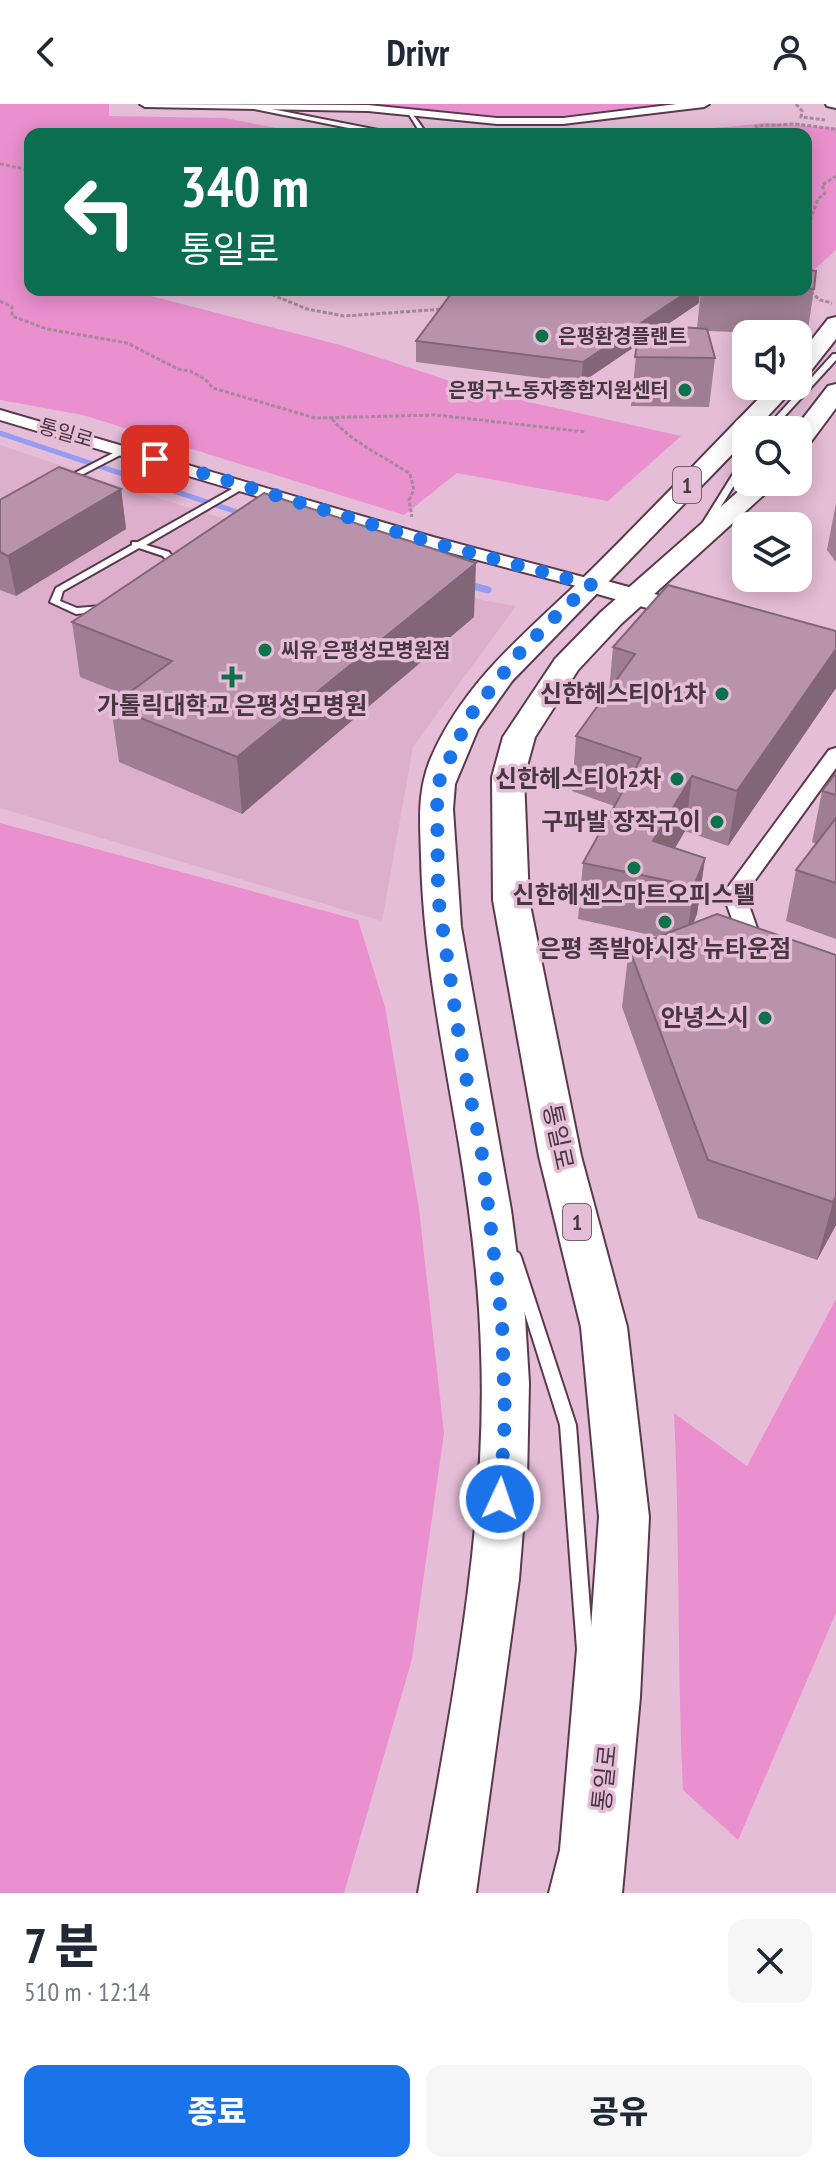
<!DOCTYPE html>
<html lang="ko">
<head>
<meta charset="utf-8">
<style>
	:root { --surface:#fff; --page:#f6f6f7; --text:#1f2937; --muted:#747a83; --accent:#1a73e8 }
	body { margin:0; font-family:"PT Sans Narrow","Noto Sans KR",sans-serif; background:var(--page); color:var(--text); height:100vh; display:flex; flex-direction:column; font-size:30px; white-space:nowrap }
	* { box-sizing:border-box; margin:0 }
	p { font-size:26px; color:var(--muted) }
	.icon { flex:none; width:44px; height:44px; fill:none; stroke:currentColor; stroke-width:2; stroke-linecap:round; stroke-linejoin:round }
	.map { position:relative; height:1789px; overflow:hidden }
	.details { display:flex; flex-direction:column; background:var(--surface); flex:1 }
	.details>* { flex:none }
	.hud { position:absolute; left:24px; top:24px; width:788px; height:168px; border-radius:16px; box-shadow:0 4px 20px #0003; background:#0b6e4f; color:#fff; overflow:hidden }
	.buttons { position:absolute; left:732px; top:216px; display:grid; gap:16px }
	.buttons a { display:grid; place-items:center; width:80px; height:80px; border-radius:16px; background:var(--surface); box-shadow:0 4px 20px #0003; font-size:40px }
	.pin { position:absolute; display:grid; place-items:center; width:68px; height:68px; color:#fff; margin:-34px; border-radius:16px; box-shadow:0 4px 12px #0006 }
	.me { position:absolute; width:88px; margin:-44px; rotate:3deg; stroke-linejoin:round; filter:drop-shadow(0 0 6px #0008) }
	.turn { display:flex; align-items:center; gap:28px; height:168px; padding:0 24px; font-size:36px }
	.turn .icon { width:104px; height:104px; stroke-width:2.5 }
	.turn b { display:block; font-size:56px; line-height:68px }
	.round { display:grid; place-items:center; flex:none; width:84px; height:84px; border-radius:16px; background:var(--page) }
	.summary { display:flex; align-items:center; justify-content:space-between; height:136px; padding:0 24px }
	h1 { font-size:48px; font-weight:800; line-height:60px }
	.action { display:flex; gap:16px; margin-top:auto; padding:16px 24px }
	.action a { flex:1; height:92px; border-radius:16px; background:var(--accent); color:#fff; font-size:32px; font-weight:800; line-height:92px; text-align:center }
	.action a+a { background:var(--page); color:var(--text) }
	header { display:flex; justify-content:space-between; align-items:center; height:104px; padding:0 24px; background:var(--surface); font-size:36px; font-weight:800 }
	.map>svg:first-child { display:block }
</style>
</head>
<body>
<header><svg class="icon" aria-label="back" viewBox="0 0 24 24"><path d="M15 5l-7 7 7 7"/></svg>Drivr<svg class="icon" aria-label="person" viewBox="0 0 24 24"><circle cx="12" cy="8" r="4"/><path d="M4 21q1-7 8-7t8 7"/></svg></header>
<div class="map">
<svg width="836" height="1789" viewBox="0 0 836 1789">
	<rect width="100%" height="100%" fill="#e5bdd7"/>
	<!-- built -->
	<path fill="#ddafcd" d="M0 341 92 372 0 415Z
		M101 376 482 496 516 502 413 643 382 817 0 704V424Z"/>
	<!-- green -->
	<path fill="#ea90ce" d="M0 0H109V12L224 14 309 30H30V186H128L340 241 484 288 681 332 608 397 457 369 404 411 83 311 0 296Z
		M376 0H662L559 12H498Z
		M767 19 836 24V146L806 173V30H652Z
		M0 719 358 816 385 903 419 1105 444 1329 412 1555 344 1789H0Z
		M836 1195V1509L738 1736 683 1686C677 1560 680 1434 674 1309L747 1362Z"/>
	<g fill="none" stroke-linecap="round" stroke-linejoin="round">
		<!-- stream-far1 -->
		<path stroke="#959cf3" stroke-width="5" d="M0 329 246 411"/>
		<!-- stream -->
		<path stroke="#959cf3" stroke-width="7" d="M465 480 488 486"/>
		<defs>
			<path id="lane" d="M251 1 378 26 381 28 378 30 249 4Z
				M408 9H412L427 30H421Z
				M833 250H836V256L772 326H764Z
				M123 344 130 346 68 378 61 376Z
				M743 354H746V362L707 425H701L700 423Z
				M239 381 246 383 146 441 169 448 175 456 167 465H161L160 463 166 456 163 452 139 444 63 487 60 497 77 504 102 502 107 505 105 507 76 510 50 498 56 484 132 441V438H138Z
				M514 1147 519 1149 521 1153 576 1321 593 1545 578 1746 567 1789H549L560 1746 577 1545 560 1321 507 1153 509 1149Z"/>
			<path id="street" d="M140 0 368 1 497 14H563L677 0H709L704 3 563 20H497L368 7 145 3Z
				M826 0H836V4L827 2Z
				M0 306 433 433 598 477 601 481 592 486 421 441 0 316Z
				M836 644V664L745 790 758 827 774 833 778 839 774 845 766 847 740 837 723 790 829 646Z"/>
			<path id="secondary" d="M592 473 706 504 710 510 706 516 697 518 583 486 579 481 583 476Z"/>
			<path id="primary" d="M836 213V235L806 273 798 275V253L828 215Z
				M836 280V304L807 343 798 346V326H794L828 282Z
				M771 282H796L755 326H746V336L512 577 478 625 455 680 453 705 461 823 511 1106 525 1213 529 1279 527 1377 519 1475 476 1789H418C449 1615 488 1423 481 1246 479 1177 470 1107 459 1040 443 944 423 849 421 752 420 717 417 687 431 654 465 576 526 529 585 472 648 410 709 345 771 282Z
				M749 378H778L621 520 578 566 535 633 524 673 529 796 581 1052 627 1223 649 1413 640 1593 622 1789H564L586 1593 599 1413 581 1223 539 1052 493 796 492 673 503 633 555 555 601 508Z"/>
		</defs>
		<!-- lane casing -->
		<use href="#lane" stroke="#5a394f" stroke-width="4"/>
		<!-- street casing -->
		<use href="#street" stroke="#5a394f" stroke-width="4"/>
		<!-- secondary casing -->
		<use href="#secondary" stroke="#5a394f" stroke-width="4"/>
		<!-- primary casing -->
		<use href="#primary" stroke="#5a394f" stroke-width="4"/>
		<!-- path -->
		<path stroke="#a7889c" stroke-width="3" stroke-dasharray="4 2" stroke-linecap="butt" d="M796 0 802 7 801 13 825 16
			M759 30 756 22 795 20 836 25
			M0 60 30 66
			M806 128 818 95 825 89 822 81 836 72
			M806 184 820 196 832 199
			M269 186 270 190 307 205 344 212 445 205
			M440 186 455 197
			M0 197 12 203V212L47 225 127 239 178 265 190 267 205 275 213 284 315 314 436 311 586 328
			M332 315C354 340 382 351 410 370L414 386 409 396 412 413"/>
		<!-- lane -->
		<use href="#lane" fill="#fff" fill-rule="evenodd"/>
		<!-- street -->
		<use href="#street" fill="#fff" fill-rule="evenodd"/>
		<!-- secondary -->
		<use href="#secondary" fill="#fff" fill-rule="evenodd"/>
		<!-- primary -->
		<use href="#primary" fill="#fff" fill-rule="evenodd"/>
	</g>
	<!-- wall -->
	<path fill="#9f7e94" d="M806 166 814 185 807 232H798V230L707 227 715 254 709 303 631 302 637 241 581 279 416 258V237L699 199 665 222 697 224 701 186H806Z
		M121 385 126 425 16 492 0 486V396Z
		M836 399V458L827 446Z
		M474 513 242 710 119 658 111 602 125 591 80 573 72 518Z
		M836 527V584L728 742 685 727 675 744 705 754 697 810 693 819 836 851V1121L817 1156 698 1114 622 903 629 844 659 833 578 815 583 759 614 702 572 687 576 632 609 587 613 543Z
		M836 669V835L786 817 796 766 816 740 812 738 822 687Z"/>
	<!-- shaded-wall -->
	<path fill="#826678" d="M690 186H700L699 199 581 279 583 258Z
		M121 385 126 425 16 492 8 452Z
		M476 459 474 513 242 710 237 653Z
		M836 545V584L728 742 737 687Z
		M692 672 685 727 657 774 653 737Z
		M705 754 697 810 686 838 694 782Z
		M836 1092V1121L817 1156 833 1098Z"/>
	<!-- building -->
	<path fill="#b992ac" stroke="#826678" stroke-width="2" d="M806 166 816 167 814 185 806 184Z
		M454 186H690L583 258 416 237Z
		M640 220 707 225 715 254 635 253Z
		M59 363 121 385 8 452 0 448V396Z
		M264 389 476 459 237 653 111 602 172 557 72 518Z
		M668 481 836 527V545L737 687 692 672 653 737 705 754 694 782 583 759 641 654 576 632 635 550 613 543Z
		M836 669V691L822 687Z
		M836 714V779L796 766Z
		M717 810 836 851V1092L833 1098 708 1056 629 844Z"/>
	<g fill="none" stroke-linecap="round" stroke-linejoin="round">
		<!-- route -->
		<path stroke="#1a73e8" stroke-width="14" stroke-dasharray="0 25.2" d="M155 355 427 437 592 481 566 502 521 547 469 613 437 682 438 793 463 959 481 1043 502 1217 505 1314 500 1395"/>
	</g>
	<!-- markers -->
	<g fill="#0d724a" stroke="#e5bdd7" stroke-width="3">
		<circle cx="542" cy="232" r="8"/>
		<circle cx="685" cy="286" r="8"/>
		<circle cx="265" cy="546" r="8"/>
		<path d="M228 561h8v8h8v8h-8v8h-8v-8h-8v-8h8z"/>
		<circle cx="722" cy="590" r="8"/>
		<circle cx="677" cy="675" r="8"/>
		<circle cx="717" cy="718" r="8"/>
		<circle cx="634" cy="764" r="8"/>
		<circle cx="665" cy="818" r="8"/>
		<circle cx="765" cy="914" r="8"/>
	</g>
	<g text-anchor="middle" stroke-width="7" stroke-linejoin="round" paint-order="stroke">
		<!-- far-poi labels -->
		<g font-size="20" font-weight="bold" fill="#483742" stroke="#e5bdd7" text-anchor="start">
			<text x="558" y="239">은평환경플랜트</text>
			<text x="669" y="293" text-anchor="end">은평구노동자종합지원센터</text>
			<text x="281" y="553">씨유 은평성모병원점</text>
		</g>
		<!-- far-street labels -->
		<g font-size="20" fill="#483742" stroke="#e5bdd7">
			<text transform="translate(66 329) rotate(16)" y="7">통일로</text>
		</g>
		<!-- shield labels -->
		<g fill="#e5bdd7" stroke="#775f6f" stroke-width="2">
			<rect x="673" y="363" width="28" height="36" rx="6"/>
			<rect x="563" y="1100" width="28" height="36" rx="6"/>
		</g>
		<g font-size="22" font-weight="bold" fill="#483742">
			<text x="687" y="389">1</text>
			<text x="577" y="1126">1</text>
		</g>
		<!-- poi labels -->
		<g font-size="24" font-weight="bold" fill="#483742" stroke="#e5bdd7" text-anchor="end">
			<text x="706" y="598">신한헤스티아1차</text>
			<text x="232" y="610" text-anchor="middle">가톨릭대학교 은평성모병원</text>
			<text x="661" y="683">신한헤스티아2차</text>
			<text x="701" y="726">구파발 장작구이</text>
			<text x="634" y="799" text-anchor="middle">신한헤센스마트오피스텔</text>
			<text x="665" y="853" text-anchor="middle">은평 족발야시장 뉴타운점</text>
			<text x="749" y="922">안녕스시</text>
		</g>
		<!-- street labels -->
		<g font-size="24" fill="#483742" stroke="#e5bdd7">
			<text transform="translate(558 1033) rotate(78)" y="8">통일로</text>
			<text transform="translate(605 1674) rotate(-84)" y="8">통일로</text>
		</g>
	</g>
</svg>
<div class="buttons">
<a><svg class="icon" aria-label="sound" viewBox="0 0 24 24"><path d="M4 9h4l5-4v14l-5-4H4zM17 9q2 3 0 6"/></svg></a>
<a><svg class="icon" aria-label="search" viewBox="0 0 24 24"><circle cx="10" cy="10" r="6"/><path d="M15 15l6 6"/></svg></a>
<a><svg class="icon" aria-label="layers" viewBox="0 0 24 24"><path d="M12 4l9 5-9 5-9-5zM3 14l9 5 9-5"/></svg></a>
</div>
<div class="pin" style="left:155px;top:355px;background:#d93025"><svg class="icon" aria-label="arrive" viewBox="0 0 24 24"><path d="M6 21V4h12l-3 4 3 4H6"/></svg></div>
<svg class="me" style="left:500px;top:1395px" viewBox="-20 -20 40 40"><circle r="17" fill="#1a73e8" stroke="#fff" stroke-width="3"/><path d="M0-11L8 9 0 5-8 9z" fill="#fff"/></svg>
<div class="hud">
<div class="turn"><svg class="icon" aria-label="left" viewBox="0 0 24 24"><path d="M17 20v-9H6M10 6l-5 5 5 5"/></svg><div><b>340 m</b>통일로</div></div>
</div>
</div>
<section class="details">
<div class="summary"><div><h1>7 분</h1><p>510 m · 12:14</p></div><a class="round"><svg class="icon" aria-label="close" viewBox="0 0 24 24"><path d="M6 6l12 12M18 6L6 18"/></svg></a></div>
<div class="action"><a>종료</a><a>공유</a></div>
</section>
</body>
</html>
